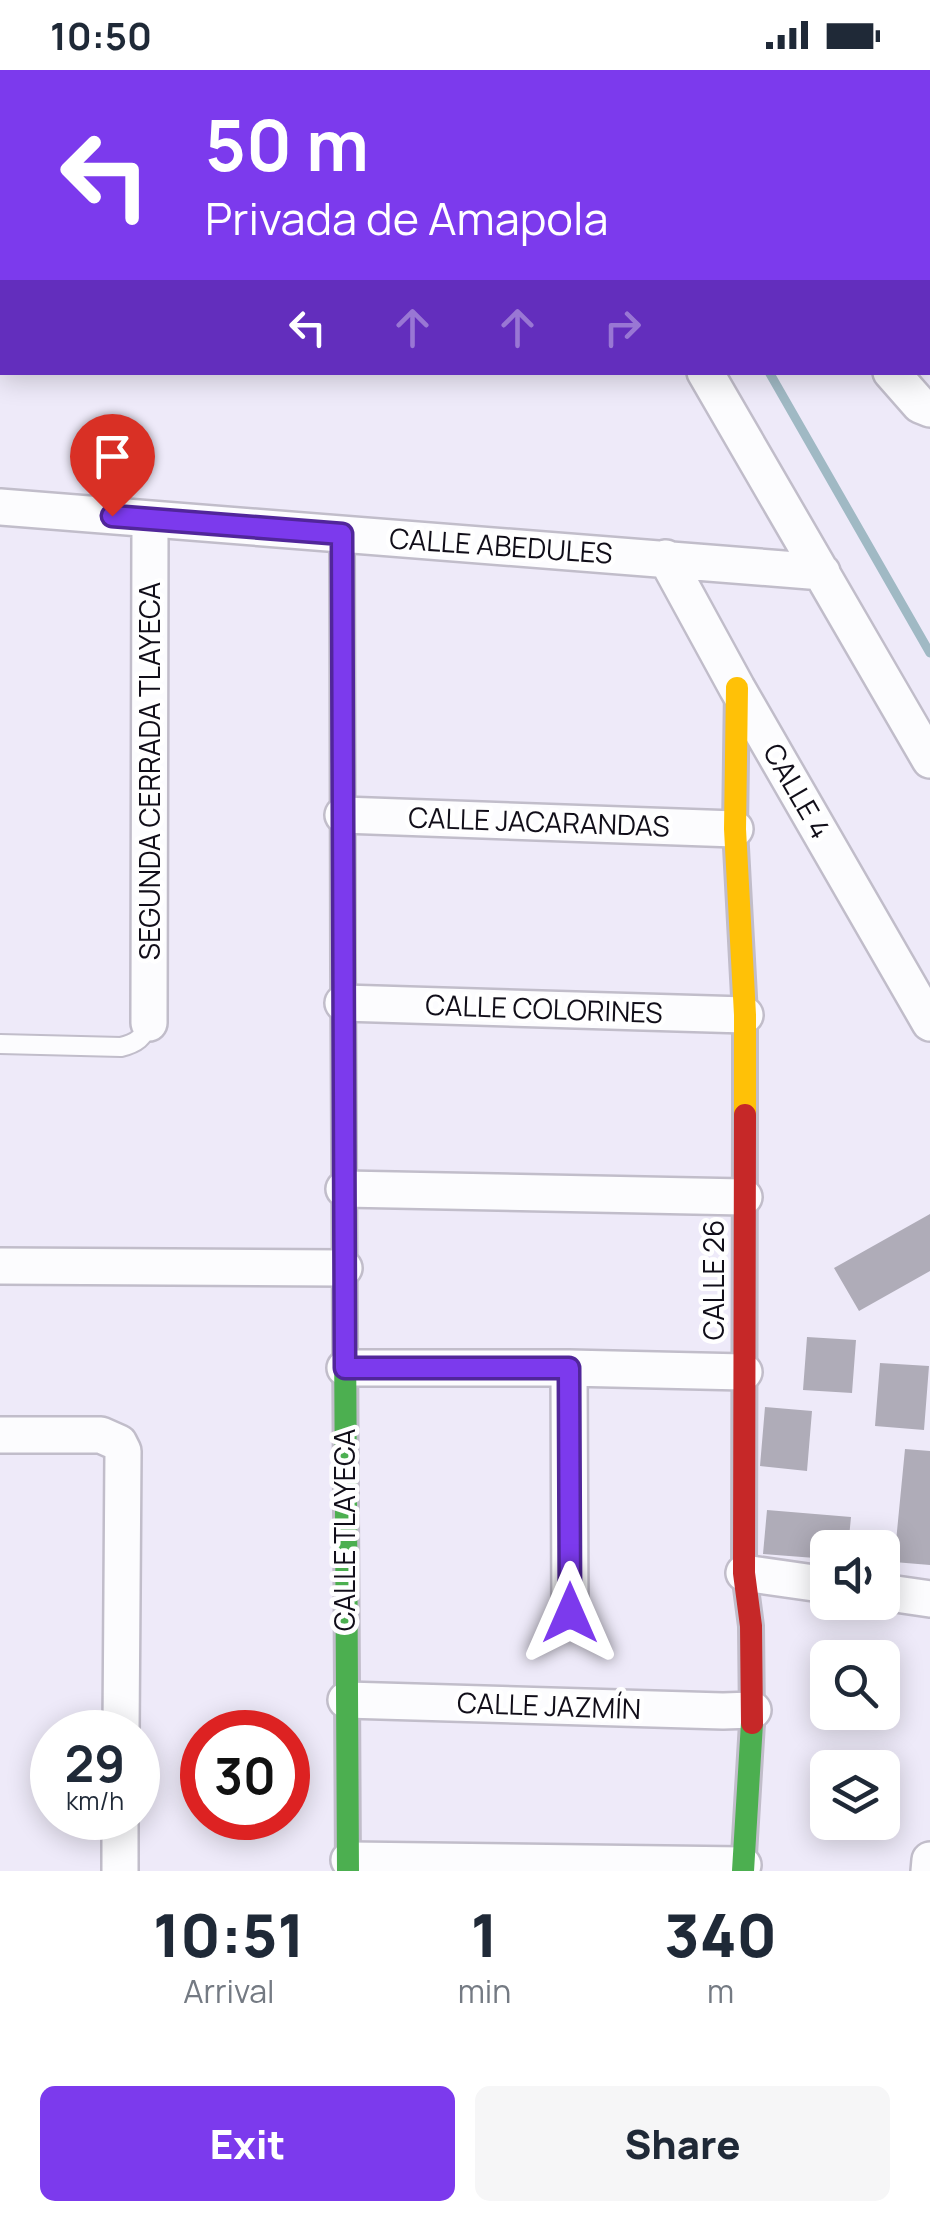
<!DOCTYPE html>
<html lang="en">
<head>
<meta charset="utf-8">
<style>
	:root { --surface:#fff; --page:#f6f6f7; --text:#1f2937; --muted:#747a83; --accent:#7c3aed }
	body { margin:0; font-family:Manrope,sans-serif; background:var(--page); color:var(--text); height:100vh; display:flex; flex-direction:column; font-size:38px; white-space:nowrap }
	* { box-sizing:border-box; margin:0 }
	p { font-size:32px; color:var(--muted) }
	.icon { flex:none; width:55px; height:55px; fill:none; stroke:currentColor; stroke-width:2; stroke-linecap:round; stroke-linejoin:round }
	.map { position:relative; height:1801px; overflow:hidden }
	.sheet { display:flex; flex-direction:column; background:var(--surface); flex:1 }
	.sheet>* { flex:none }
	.hud { position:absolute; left:0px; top:0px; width:930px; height:305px; box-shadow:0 5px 25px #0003; background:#7c3aed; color:#fff; overflow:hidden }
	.buttons { position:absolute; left:810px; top:1460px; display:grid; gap:20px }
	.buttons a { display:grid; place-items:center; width:90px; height:90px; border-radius:15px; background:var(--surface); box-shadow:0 5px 25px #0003; font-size:50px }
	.speed { position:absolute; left:30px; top:1640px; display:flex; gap:20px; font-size:50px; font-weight:700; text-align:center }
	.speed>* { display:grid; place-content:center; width:130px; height:130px; border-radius:50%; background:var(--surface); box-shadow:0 5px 25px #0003; line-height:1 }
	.speed small { font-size:25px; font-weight:400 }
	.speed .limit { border:15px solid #d22; background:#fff; color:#111 }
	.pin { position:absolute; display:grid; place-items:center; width:85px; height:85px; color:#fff; margin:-102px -42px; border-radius:50% 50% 50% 0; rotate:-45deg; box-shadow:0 0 10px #0007 }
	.pin .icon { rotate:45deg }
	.me { position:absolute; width:110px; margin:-55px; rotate:0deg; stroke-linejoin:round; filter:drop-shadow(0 0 8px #0008) }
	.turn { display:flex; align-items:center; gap:35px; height:210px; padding:0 40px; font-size:45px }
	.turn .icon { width:130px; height:130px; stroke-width:2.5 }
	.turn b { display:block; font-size:70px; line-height:85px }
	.lanes { display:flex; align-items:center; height:95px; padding:0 40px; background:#0003; justify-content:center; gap:50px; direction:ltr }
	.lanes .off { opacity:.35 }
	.eta { display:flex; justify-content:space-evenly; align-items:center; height:170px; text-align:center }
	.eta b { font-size:60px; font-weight:800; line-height:70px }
	.button { display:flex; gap:20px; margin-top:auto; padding:20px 40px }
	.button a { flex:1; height:115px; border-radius:15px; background:var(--accent); color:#fff; font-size:40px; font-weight:800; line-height:115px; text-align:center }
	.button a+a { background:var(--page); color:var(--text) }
	.status { display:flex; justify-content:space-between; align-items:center; height:70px; padding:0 50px; background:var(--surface); direction:ltr }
	.status svg { height:28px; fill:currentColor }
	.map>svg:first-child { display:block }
</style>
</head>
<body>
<div class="status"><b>10:50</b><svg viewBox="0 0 49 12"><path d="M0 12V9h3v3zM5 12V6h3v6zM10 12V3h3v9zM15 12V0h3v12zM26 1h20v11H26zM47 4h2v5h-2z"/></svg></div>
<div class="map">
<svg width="930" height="1801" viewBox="0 0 930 1801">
	<rect width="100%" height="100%" fill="#eeeaf9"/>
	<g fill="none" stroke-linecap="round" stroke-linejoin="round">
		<!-- stream -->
		<path stroke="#a0b9c4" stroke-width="9" d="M596 0 597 2
			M769 302 930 583"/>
	</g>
	<!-- building -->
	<path fill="#afacb8" d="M930 1144V1201L859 1241 834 1198Z
		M807 1267 856 1270 852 1323 803 1320Z
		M880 1293 929 1296 924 1360 875 1356Z
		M765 1337 812 1341 807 1401 760 1396Z
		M905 1379 930 1381V1495L894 1492Z
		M767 1440 851 1447 848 1478H828V1489L763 1484Z"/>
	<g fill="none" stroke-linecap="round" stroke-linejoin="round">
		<defs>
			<path id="lane" d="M0 974 121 977C137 973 143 968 149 953"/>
			<path id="street" d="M526 0 527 2
				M695 0 696 2
				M838 0 840 2
				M75 2V0
				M128 2 132 0
				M337 2 341 0
				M0 70 2 69
				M928 162 930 166
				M0 217 2 216
				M0 248H2
				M705 302 930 690
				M891 302 920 335 930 339
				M0 437 822 502
				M666 488 737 618 930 953
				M343 745 735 759
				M343 933 745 945
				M149 953 150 449
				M344 1119 744 1127
				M0 1196 344 1198
				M345 1298H569L744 1302
				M569 1298 570 1543
				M0 1365H101L119 1373 123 1381 121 1662
				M744 1503 828 1515
				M882 1522 930 1529
				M346 1630 723 1641 753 1640
				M349 1790 743 1795
				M120 1801V1748
				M929 1801 930 1790"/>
			<path id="fast" d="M343 896 348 1801
				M743 1801 752 1653"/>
			<path id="slow" d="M342 464 343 896
				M737 618 735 759 745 945V1045"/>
			<path id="jam" d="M745 1045 744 1503 751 1556 752 1653"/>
		</defs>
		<!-- lane casing -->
		<use href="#lane" stroke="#c1bdca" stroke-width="22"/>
		<!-- street casing -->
		<use href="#street" stroke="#c1bdca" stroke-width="40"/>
		<!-- fast casing -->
		<use href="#fast" stroke="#c1bdca" stroke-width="28"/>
		<!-- slow casing -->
		<use href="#slow" stroke="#c1bdca" stroke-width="28"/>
		<!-- jam casing -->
		<use href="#jam" stroke="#c1bdca" stroke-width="28"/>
		<!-- lane -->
		<use href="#lane" stroke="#fcfcfe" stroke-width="18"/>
		<!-- street -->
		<use href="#street" stroke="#fcfcfe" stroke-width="35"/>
		<!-- fast -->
		<use href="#fast" stroke="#4caf50" stroke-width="22"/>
		<!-- slow -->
		<use href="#slow" stroke="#ffc107" stroke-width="22"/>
		<!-- jam -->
		<use href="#jam" stroke="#c62828" stroke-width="22"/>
		<!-- rail -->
		<path stroke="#c2c1c5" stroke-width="8" stroke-dasharray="18 18" stroke-linecap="butt" d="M803 0 805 2
			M928 216 930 221"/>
	</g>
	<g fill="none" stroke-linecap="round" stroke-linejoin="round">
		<defs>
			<path id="route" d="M112 446 342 464 345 1298H569L570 1543"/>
		</defs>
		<!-- route casing -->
		<use href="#route" stroke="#51269a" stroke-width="25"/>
		<!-- route -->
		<use href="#route" stroke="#7c3aed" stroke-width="18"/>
	</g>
	<g text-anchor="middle" stroke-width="9" stroke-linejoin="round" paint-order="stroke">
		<!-- street labels -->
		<g font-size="28" fill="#110e19" stroke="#fff">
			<text transform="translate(501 476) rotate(4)" y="10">CALLE ABEDULES</text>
			<text transform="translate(150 701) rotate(-90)" y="10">SEGUNDA CERRADA TLAYECA</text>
			<text transform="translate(797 721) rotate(60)" y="10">CALLE 4</text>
			<text transform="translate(539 752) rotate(2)" y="10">CALLE JACARANDAS</text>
			<text transform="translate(544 939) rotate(2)" y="10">CALLE COLORINES</text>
			<text transform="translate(714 1210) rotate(-90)" y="10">CALLE 26</text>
			<text transform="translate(345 1460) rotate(-90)" y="10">CALLE TLAYECA</text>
			<text transform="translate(549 1636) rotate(2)" y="10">CALLE JAZMÍN</text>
		</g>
	</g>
</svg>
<div class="buttons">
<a><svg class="icon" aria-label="sound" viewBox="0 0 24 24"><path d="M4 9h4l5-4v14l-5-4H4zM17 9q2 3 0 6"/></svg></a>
<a><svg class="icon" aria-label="search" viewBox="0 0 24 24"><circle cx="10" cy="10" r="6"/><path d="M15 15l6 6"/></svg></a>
<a><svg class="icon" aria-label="layers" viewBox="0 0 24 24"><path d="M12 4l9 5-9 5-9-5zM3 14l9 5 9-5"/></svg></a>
</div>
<div class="speed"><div>29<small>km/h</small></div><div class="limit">30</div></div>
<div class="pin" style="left:112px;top:446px;background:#d93025"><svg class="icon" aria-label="arrive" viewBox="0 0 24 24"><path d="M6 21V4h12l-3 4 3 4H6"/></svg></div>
<svg class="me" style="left:570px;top:1543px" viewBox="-20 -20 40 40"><path d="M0-17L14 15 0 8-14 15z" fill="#7c3aed" stroke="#fff" stroke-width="4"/></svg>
<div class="hud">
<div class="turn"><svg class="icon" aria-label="left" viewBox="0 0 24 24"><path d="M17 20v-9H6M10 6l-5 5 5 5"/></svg><div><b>50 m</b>Privada de Amapola</div></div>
<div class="lanes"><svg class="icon" aria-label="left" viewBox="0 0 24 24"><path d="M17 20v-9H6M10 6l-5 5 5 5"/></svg><svg class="icon off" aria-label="ahead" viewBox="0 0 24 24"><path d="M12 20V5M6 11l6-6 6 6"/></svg><svg class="icon off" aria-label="ahead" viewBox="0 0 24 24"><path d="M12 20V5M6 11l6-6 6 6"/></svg><svg class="icon off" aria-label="right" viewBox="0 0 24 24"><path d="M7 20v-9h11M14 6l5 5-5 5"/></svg></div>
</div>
</div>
<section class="sheet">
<div class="eta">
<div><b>10:51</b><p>Arrival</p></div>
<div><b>1</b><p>min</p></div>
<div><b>340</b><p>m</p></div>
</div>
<div class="button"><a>Exit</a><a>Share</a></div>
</section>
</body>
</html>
